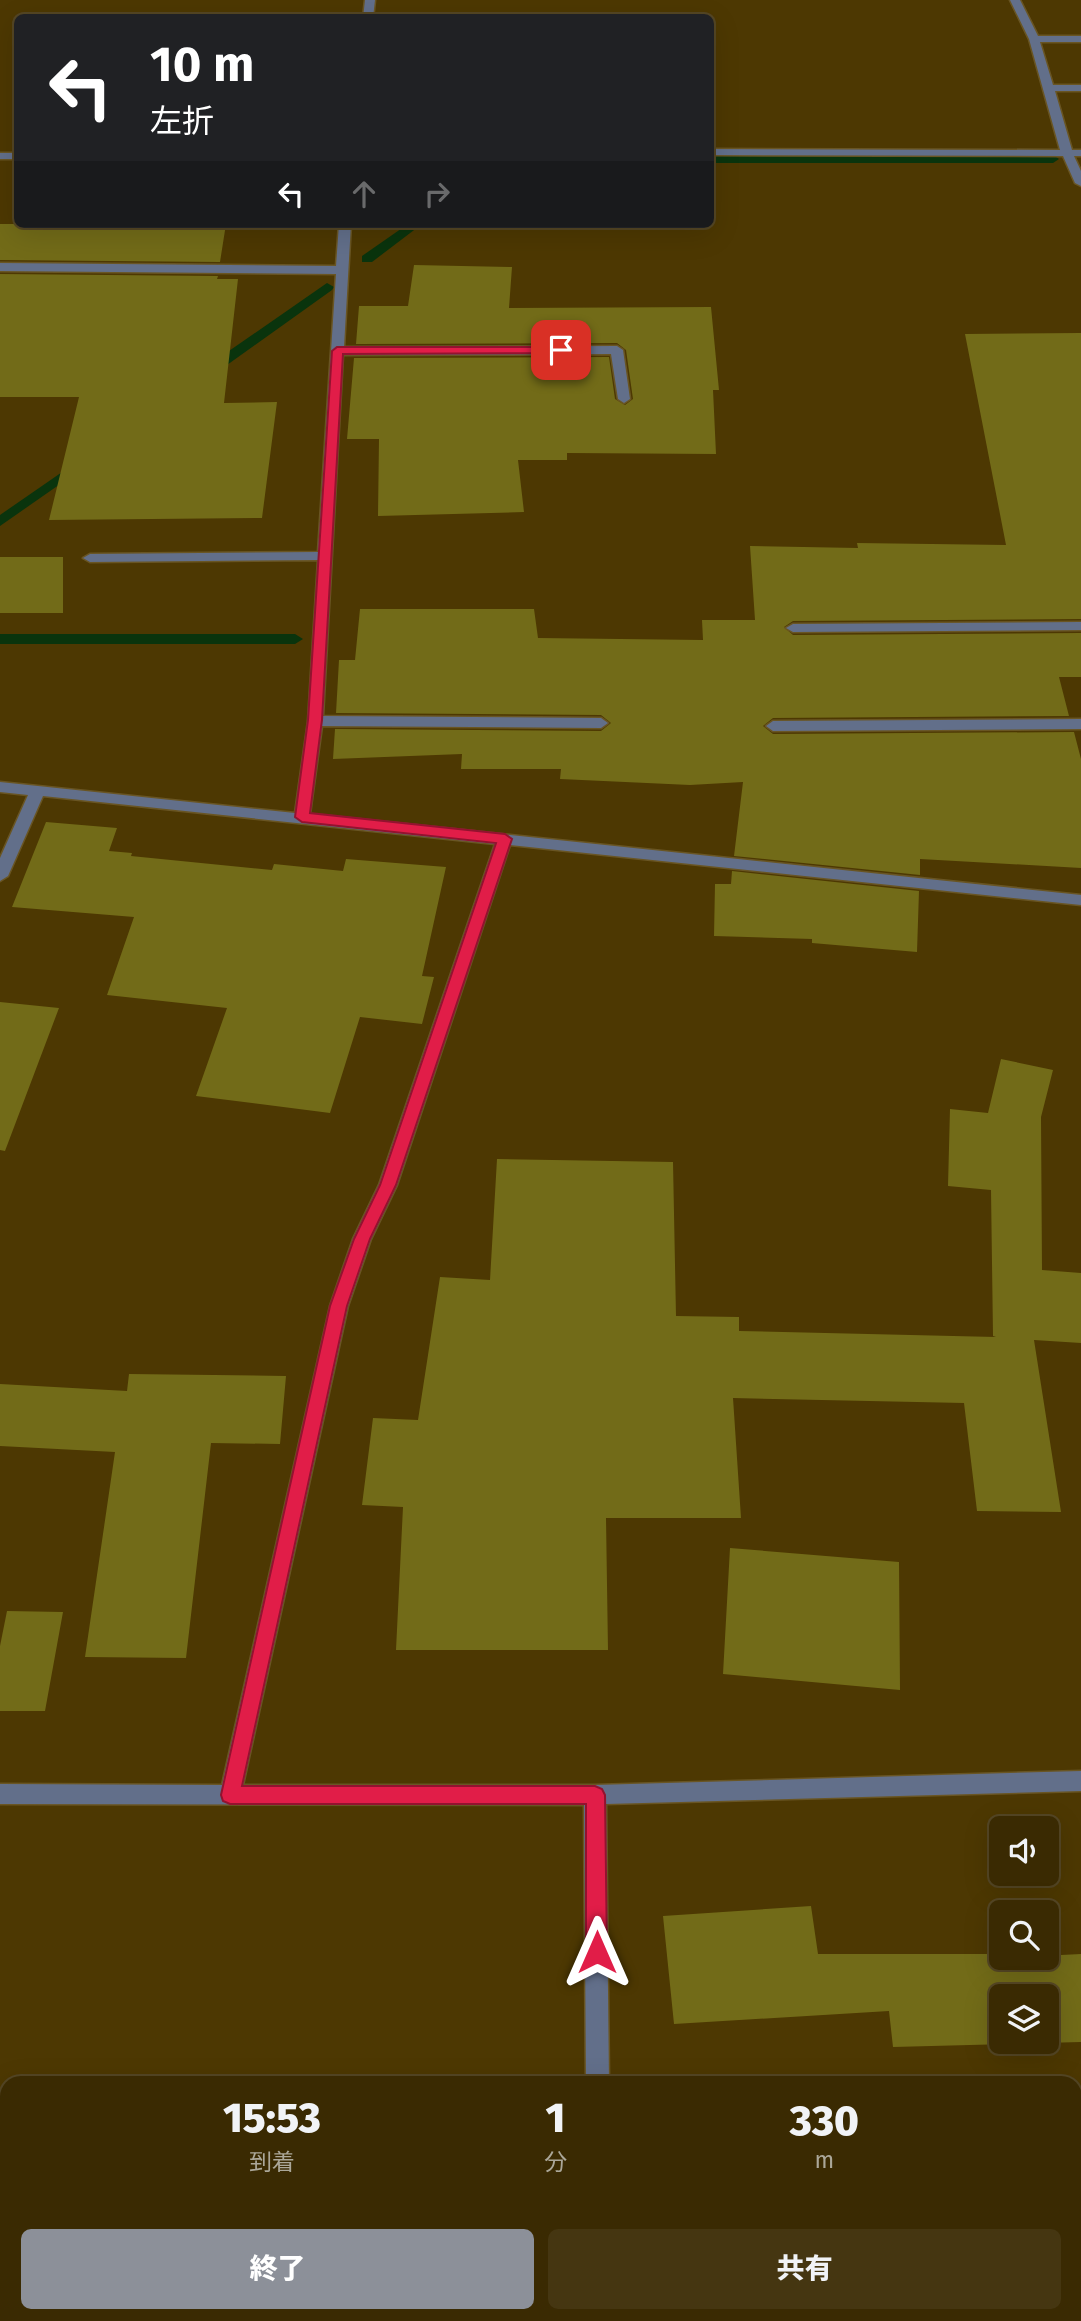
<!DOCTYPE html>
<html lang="ja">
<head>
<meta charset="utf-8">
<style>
	:root { --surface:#3a2a02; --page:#453611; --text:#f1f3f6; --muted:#aba799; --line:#544624; --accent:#8c9099 }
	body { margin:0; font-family:"Fira Sans","Noto Sans JP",sans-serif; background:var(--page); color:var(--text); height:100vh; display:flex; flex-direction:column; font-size:26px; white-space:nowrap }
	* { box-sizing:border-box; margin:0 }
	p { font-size:23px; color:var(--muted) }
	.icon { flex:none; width:38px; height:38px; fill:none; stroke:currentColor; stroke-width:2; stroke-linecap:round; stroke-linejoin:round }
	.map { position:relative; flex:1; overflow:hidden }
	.side { position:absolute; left:0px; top:2076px; width:1082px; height:247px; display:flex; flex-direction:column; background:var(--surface); border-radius:21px 21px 0 0; box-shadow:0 7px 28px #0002,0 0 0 2px var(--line) }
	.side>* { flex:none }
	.top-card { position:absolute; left:14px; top:14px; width:700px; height:214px; border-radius:10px; box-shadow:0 7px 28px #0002,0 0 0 2px var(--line); background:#202124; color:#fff; overflow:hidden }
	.tools { position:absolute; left:989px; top:1816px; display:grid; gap:14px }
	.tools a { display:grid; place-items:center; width:70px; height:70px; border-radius:10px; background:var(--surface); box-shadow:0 7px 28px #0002,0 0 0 2px var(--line); font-size:35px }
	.pin { position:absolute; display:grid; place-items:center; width:60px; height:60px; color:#fff; margin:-30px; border-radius:14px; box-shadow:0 4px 10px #0006 }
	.me { position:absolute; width:77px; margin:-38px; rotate:0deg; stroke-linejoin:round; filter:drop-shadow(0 0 5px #0008) }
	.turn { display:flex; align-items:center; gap:24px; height:147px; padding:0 21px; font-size:32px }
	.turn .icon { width:91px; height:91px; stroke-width:2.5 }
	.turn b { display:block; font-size:49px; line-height:60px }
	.lanes { display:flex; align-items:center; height:66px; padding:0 21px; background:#0003; justify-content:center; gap:35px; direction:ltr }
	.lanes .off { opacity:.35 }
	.eta { display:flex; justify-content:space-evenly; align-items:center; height:119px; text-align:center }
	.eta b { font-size:42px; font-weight:800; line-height:49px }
	.button { display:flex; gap:14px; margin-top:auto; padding:14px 21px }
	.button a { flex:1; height:80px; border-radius:10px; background:var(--accent); color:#fff; font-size:28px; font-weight:800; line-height:80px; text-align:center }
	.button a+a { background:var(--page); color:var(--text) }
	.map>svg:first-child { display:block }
</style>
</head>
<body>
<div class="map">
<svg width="1081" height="2321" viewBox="0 0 1081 2321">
	<rect width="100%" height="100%" fill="#4d3802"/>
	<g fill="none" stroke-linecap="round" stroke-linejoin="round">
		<!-- stream -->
		<path fill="#0a340d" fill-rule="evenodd" d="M712 155H1053L1059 159 1053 163H712Z
			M408 224H422L372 262H362V256Z
			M327 283 334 287 332 290 213 375H203V369Z
			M81 459 88 463 86 466 0 526V515Z
			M0 634H295L303 639 295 644H0Z"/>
	</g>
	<!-- building -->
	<path fill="#726b18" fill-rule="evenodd" d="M0 224H226L220 262 0 260Z
		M414 265 512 267 509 308 711 307 719 390H713L716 454 567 453V460H518L524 512 378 516 379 439H347L354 358 609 357 615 399 625 405 633 399 626 350 617 343 356 344 359 306H408Z
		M0 274 218 276 217 279H238L224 403 277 402 262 518 49 520 79 397H0Z
		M1081 333V619L793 621 784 627 793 635 1081 633V677H1059L1069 716 773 718 763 726 773 734 1074 732 1081 759V868L920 859V875L734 856 743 782 690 785 560 779 561 769H461L462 754 333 759 335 729 601 731 611 723 601 715 336 713 339 660H355L360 609H534L538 638 703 640 702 620H755L750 546 858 548 857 543 1006 545 965 334Z
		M0 557H63V613H0Z
		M46 822 117 828 109 851 132 853 131 856 272 870 274 864 343 871 346 859 446 867 422 976 434 977 422 1024 360 1017 330 1113 196 1096 227 1008 107 995 134 917 12 907Z
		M732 871 919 891 917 952 812 943V939L714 936 715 884H731Z
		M0 1002 59 1008 5 1151 0 1150Z
		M1001 1059 1053 1070 1041 1117 1042 1270 1081 1273V1343L1034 1340 1061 1512 977 1511 964 1403 733 1398 741 1518H606L608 1650H396L403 1507 362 1505 373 1418 418 1420 440 1277 490 1280 497 1159 673 1162 676 1316 739 1317V1331L996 1337 993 1336 991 1190 948 1186 950 1109 988 1113Z
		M129 1374 286 1376 280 1444 211 1443 186 1658 85 1657 115 1452 0 1446V1384L127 1391Z
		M730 1548 899 1562 900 1690 723 1674Z
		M7 1611 63 1612 45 1711H0V1646Z
		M811 1906 818 1954H1001V1958L1081 1954V2042L893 2047 889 2011 674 2024 663 1916ZM1001 1997H1046V2042H1001Z"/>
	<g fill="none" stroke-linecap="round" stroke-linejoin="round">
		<defs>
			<path id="minor" d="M365 0H375L373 18H363Z
				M1010 0H1020L1038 36H1081V42H1040L1053 85H1081V91H1055L1072 150H1081V156H1074L1081 171V186L1075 183 1063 156 710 155V149L1060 150 1029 39Z
				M0 153H18V159H0Z
				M339 224H351L344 347 617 346 623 350 630 399 624 403 618 399 611 354 343 355 323 716 601 718 608 723 601 728 322 726 310 814 1081 895V905L510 845 397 1185 371 1239 348 1306 243 1785H595L1081 1771V1791L606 1804 609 2082H586L584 1805 0 1804V1784L222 1785 330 1306 353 1239 379 1185 495 844 43 796 8 876 0 881V858L28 795 0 792V782L295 813 308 721 318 560 90 562 83 558 90 554 318 552 336 274 0 271V263L336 266Z
				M1081 622V630L793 632 786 628 793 624Z
				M1081 719V729L773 731 766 726 773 721Z
				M1074 2141H1081V2165H1074Z
				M587 2315H611V2321H587Z"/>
		</defs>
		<!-- minor casing -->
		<use href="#minor" stroke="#695523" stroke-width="3"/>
		<!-- minor -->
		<use href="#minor" fill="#626f8a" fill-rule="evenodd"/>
	</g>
	<!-- route -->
	<path fill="#e11d48" stroke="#92132f" stroke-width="2" d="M337 347H561L567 350 561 353 343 354 322 720 310 813 505 834 512 839 396 1185 370 1239 347 1306 242 1786H595L602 1789 605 1795 607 1952 604 1959 597 1961 589 1959 586 1952V1804H230L223 1801 221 1795 330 1306 354 1239 380 1185 496 843 302 822 295 817 308 720 332 351Z"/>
</svg>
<div class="tools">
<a><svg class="icon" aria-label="sound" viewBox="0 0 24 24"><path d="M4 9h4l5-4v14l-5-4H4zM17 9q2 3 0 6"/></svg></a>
<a><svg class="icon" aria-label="search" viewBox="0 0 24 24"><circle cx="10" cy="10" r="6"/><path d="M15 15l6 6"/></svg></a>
<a><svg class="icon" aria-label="layers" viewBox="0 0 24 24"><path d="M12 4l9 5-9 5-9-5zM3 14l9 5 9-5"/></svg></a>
</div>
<div class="pin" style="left:561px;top:350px;background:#d93025"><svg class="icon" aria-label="arrive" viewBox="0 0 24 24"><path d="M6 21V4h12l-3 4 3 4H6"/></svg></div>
<svg class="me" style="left:597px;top:1952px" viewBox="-20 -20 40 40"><path d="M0-17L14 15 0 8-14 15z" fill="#e11d48" stroke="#fff" stroke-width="4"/></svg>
<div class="top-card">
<div class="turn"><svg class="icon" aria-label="left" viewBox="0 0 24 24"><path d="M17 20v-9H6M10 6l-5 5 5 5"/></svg><div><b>10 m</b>左折</div></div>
<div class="lanes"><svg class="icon" aria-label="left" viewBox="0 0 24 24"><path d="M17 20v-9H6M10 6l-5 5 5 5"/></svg><svg class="icon off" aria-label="ahead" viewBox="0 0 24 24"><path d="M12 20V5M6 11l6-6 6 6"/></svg><svg class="icon off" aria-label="right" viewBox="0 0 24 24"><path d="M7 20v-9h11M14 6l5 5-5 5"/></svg></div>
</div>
<section class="side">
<div class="eta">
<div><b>15:53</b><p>到着</p></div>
<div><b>1</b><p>分</p></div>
<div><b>330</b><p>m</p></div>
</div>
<div class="button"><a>終了</a><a>共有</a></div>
</section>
</div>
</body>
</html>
